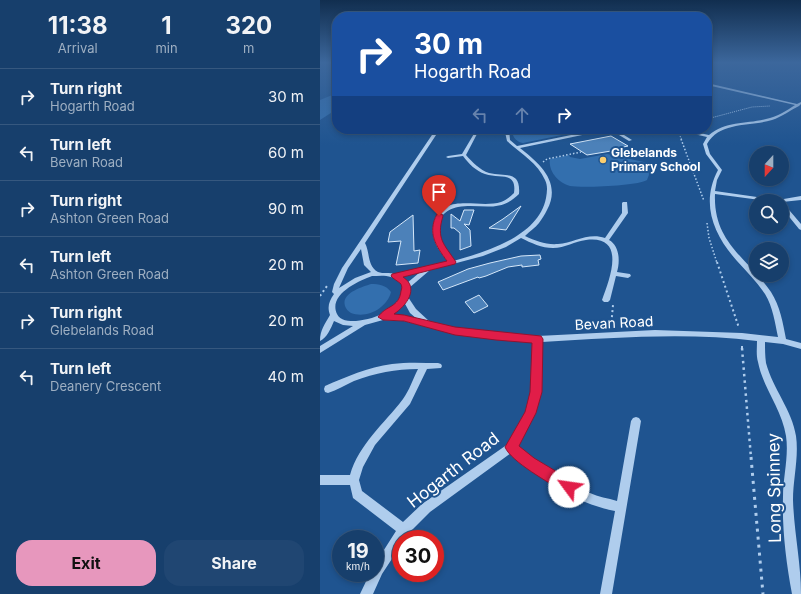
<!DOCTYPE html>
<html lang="en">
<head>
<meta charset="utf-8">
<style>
	:root { --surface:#173f6c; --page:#204672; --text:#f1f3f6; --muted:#9eafc2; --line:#36587f; --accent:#e797bd }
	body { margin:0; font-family:Inter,sans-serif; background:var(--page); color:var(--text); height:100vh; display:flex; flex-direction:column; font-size:15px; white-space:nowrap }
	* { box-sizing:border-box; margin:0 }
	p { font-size:13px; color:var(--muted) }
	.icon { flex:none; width:22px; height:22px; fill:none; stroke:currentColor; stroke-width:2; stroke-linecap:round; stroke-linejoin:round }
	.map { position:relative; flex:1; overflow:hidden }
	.side { display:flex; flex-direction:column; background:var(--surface); width:320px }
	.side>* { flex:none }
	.top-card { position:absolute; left:12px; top:12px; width:380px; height:122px; border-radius:16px; box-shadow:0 2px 6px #0003,0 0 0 1px var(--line); background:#1a4fa0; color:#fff; overflow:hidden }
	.needle { width:26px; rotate:201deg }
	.tools { position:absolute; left:429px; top:146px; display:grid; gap:8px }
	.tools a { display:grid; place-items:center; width:40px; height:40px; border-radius:50%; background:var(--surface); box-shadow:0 2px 6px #0003,0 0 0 1px var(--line); font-size:20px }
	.speed { position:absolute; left:12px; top:530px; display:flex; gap:8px; font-size:20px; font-weight:700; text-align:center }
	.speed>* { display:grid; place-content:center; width:52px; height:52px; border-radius:50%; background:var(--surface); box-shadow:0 2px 6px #0003,0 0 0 1px var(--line); line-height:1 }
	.speed small { font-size:10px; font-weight:400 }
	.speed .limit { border:6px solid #d22; background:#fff; color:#111 }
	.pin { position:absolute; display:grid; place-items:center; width:34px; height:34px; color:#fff; margin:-41px -17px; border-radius:50% 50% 50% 0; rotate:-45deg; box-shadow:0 0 4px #0007 }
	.pin .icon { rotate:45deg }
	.me { position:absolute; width:44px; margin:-22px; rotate:301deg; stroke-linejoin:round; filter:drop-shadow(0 0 3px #0008) }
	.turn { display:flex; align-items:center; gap:14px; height:84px; padding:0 16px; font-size:18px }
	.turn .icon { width:52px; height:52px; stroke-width:2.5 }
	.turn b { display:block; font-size:28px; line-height:34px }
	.lanes { display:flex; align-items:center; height:38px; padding:0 16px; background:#0003; justify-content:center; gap:20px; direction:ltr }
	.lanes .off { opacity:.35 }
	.eta { display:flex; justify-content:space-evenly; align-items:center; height:68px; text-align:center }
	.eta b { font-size:24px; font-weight:700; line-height:28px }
	.cta { display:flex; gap:8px; margin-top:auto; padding:8px 16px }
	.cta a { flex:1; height:46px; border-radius:16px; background:var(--accent); color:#111; font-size:16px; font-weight:700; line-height:46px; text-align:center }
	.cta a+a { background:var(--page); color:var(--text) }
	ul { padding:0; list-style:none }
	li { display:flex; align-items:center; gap:12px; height:56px; padding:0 16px; border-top:1px solid var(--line) }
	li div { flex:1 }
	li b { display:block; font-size:15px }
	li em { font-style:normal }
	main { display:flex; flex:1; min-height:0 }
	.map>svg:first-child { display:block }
</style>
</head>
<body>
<main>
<section class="side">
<div class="eta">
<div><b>11:38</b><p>Arrival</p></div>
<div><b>1</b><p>min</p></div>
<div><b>320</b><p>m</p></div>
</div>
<ul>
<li><svg class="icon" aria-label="right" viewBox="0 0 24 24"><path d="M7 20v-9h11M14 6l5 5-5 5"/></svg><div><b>Turn right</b><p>Hogarth Road</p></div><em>30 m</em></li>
<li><svg class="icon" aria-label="left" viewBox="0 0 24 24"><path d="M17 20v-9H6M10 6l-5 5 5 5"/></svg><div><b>Turn left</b><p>Bevan Road</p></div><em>60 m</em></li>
<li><svg class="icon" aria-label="right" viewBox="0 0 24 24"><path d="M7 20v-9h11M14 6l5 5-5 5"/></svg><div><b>Turn right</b><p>Ashton Green Road</p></div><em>90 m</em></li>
<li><svg class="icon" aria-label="left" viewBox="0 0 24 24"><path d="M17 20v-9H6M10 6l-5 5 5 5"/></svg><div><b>Turn left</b><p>Ashton Green Road</p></div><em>20 m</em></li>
<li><svg class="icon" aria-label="right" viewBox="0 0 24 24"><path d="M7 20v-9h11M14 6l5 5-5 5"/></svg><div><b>Turn right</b><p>Glebelands Road</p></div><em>20 m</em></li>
<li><svg class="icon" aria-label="left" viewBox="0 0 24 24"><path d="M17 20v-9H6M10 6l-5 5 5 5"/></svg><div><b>Turn left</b><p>Deanery Crescent</p></div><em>40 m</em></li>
</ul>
<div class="cta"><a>Exit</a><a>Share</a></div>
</section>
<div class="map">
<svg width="481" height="594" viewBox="0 0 481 594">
	<rect width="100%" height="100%" fill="#1f5490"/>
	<!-- green -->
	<path fill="#336fae" d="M17 93V109L0 120V100Z
		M193 129H271L203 143C196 142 191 136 193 129Z
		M287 154 333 164 327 180C318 186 262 188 250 186 238 183 228 171 230 159L249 155 250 157 260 159Z
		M51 284C59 284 66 285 71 292 67 308 47 319 31 313 28 311 26 309 25 306 21 293 42 287 51 284Z"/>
	<!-- building -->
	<path fill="#4c81b9" stroke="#d5e7f9" d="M291 136 308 146 299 148 301 149 297 150 267 155 250 144Z
		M201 206 186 230 169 228 183 219Z
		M144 210H154L149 225 144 224 150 230 151 246 140 250V233L134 228H131V214L140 221Z
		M93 215 94 251 100 250 98 263 76 265 81 241 68 242 70 232Z
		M220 255 221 259 218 260 219 265 202 267V265L188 267 166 276 159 278 158 277 123 290 118 282 148 269 170 263 201 256Z
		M159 295 168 306 154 313 145 302Z"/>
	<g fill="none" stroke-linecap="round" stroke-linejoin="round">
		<!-- path-far4 -->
		<path stroke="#afcded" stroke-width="1" stroke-dasharray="1 1" stroke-linecap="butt" d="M387 119 432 107 450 106
			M360 136 362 140"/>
		<!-- path-far3 -->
		<path stroke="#afcded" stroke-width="1.5" stroke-dasharray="1.5 2" stroke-linecap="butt" d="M361 139 384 201
			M223 162 227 159 261 152
			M387 223 389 238 397 263"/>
		<!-- path-far2 -->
		<path stroke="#afcded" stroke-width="2" stroke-dasharray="2 3" stroke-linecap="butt" d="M397 262 419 328
			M0 296 7 286
			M291 327 293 305
			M422 346V349"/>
		<!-- path-far1 -->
		<path stroke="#afcded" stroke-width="2.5" stroke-dasharray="2.5 4" stroke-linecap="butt" d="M422 348 431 458"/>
		<!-- path -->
		<path stroke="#afcded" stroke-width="3" stroke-dasharray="3 5" stroke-linecap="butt" d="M431 457 443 594"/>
		<!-- minor -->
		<path fill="#afcded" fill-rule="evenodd" d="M387 83 477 104 481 102V104L479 106C470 110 462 117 452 120 430 127 400 121 387 144L390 154 402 170 397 180 395 191 458 200 481 196V200L462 202V201H447L395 194C393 243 428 258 451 292 460 306 463 323 466 339L481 343V349L463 344 445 342C445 349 445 356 446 363 453 389 472 410 476 436 479 457 473 479 473 500 474 532 481 563 481 594H472C466 562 462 529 463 497 463 477 469 456 466 436 462 409 443 388 438 362 436 355 437 348 437 341 366 332 293 338 222 342L220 392 215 413 197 446C219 464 243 482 270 493 278 497 288 498 297 501L311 421 313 418 316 417 319 418 321 421 292 594H280L295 511C285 509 275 506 265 502 238 490 214 472 191 453L110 512 88 534 85 539H81V545L62 574 53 594H40L50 573H55V564L76 531 33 498 30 485H0V475H30C39 444 64 424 83 399 89 391 93 379 98 369 76 369 55 373 34 381 25 385 17 390 8 393L5 392 4 389 5 386C26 377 48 367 72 364 87 362 103 363 118 363L121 364 122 366 121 368 107 369 90 404 55 445 43 467 39 480 42 491 83 522 102 504 188 444 206 412 212 392 214 342 176 339 135 334 84 321 63 320 45 325 0 353V346L33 326 23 325 14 321C11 328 7 338 0 341 0 330 5 324 10 315 7 307 9 301 14 294L12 292 14 284 22 268 116 129H120L45 243C50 252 47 266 58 272 63 274 70 272 75 274L128 262C119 251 109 237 114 222 123 192 159 209 181 202 186 200 190 197 194 193 197 171 180 179 165 174 156 171 149 164 143 156L128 158 126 157 128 156 142 154 155 132 189 129 190 140 197 146 266 132 274 129H280L279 130 283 132 296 130 312 140 309 141 294 132 283 134 275 131 267 134 200 148C219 163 242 182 227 210 225 214 222 219 219 223 215 228 210 231 205 236 216 241 226 245 238 244 254 243 268 232 285 238L302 213V203L303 202H307L308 213 289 240C300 246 300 262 297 272L310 274 311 276 308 278 296 276 290 300 288 302H284L282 300C290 278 307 235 266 240 255 241 245 248 233 248 222 248 211 243 201 238L186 247 163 256 110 270 89 288 88 297 96 309 110 322 135 328 176 333 218 336 335 330 422 333 458 337C455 323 453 307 445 294 437 282 427 272 417 261 394 235 380 204 398 170L386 154 383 144 387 137 352 129H360L389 135C405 121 427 124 446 119 457 117 466 111 475 105L387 85ZM185 132 187 141C200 153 218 163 225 180 228 186 227 192 226 198 219 236 166 252 133 261 123 248 113 233 122 216 126 211 132 208 138 207 161 203 179 214 199 194 201 170 185 177 169 173 160 170 152 162 146 155L157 134ZM41 249 44 265 51 272 35 278 19 288 28 268ZM99 273 87 283 83 277H81ZM52 276C58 276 65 275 71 277 92 284 80 302 67 311 58 317 46 320 36 321 29 321 20 321 17 314 8 295 38 281 52 276ZM84 302 90 313 97 319 84 315H72L82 306Z
			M462 203 464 204 481 224V230L479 229 462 208Z"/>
	</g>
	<!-- sky -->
	<linearGradient id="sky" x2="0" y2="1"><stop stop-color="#112e4f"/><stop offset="0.43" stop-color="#3c679c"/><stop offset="1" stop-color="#3c679c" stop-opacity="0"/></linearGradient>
	<rect width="481" height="145" fill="url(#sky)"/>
	<!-- route -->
	<path fill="#e11d48" stroke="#92132f" d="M117 214H122L123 216C116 239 124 244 136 262L135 264 83 277C100 288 86 306 74 314L84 315 135 327 221 336 223 339 222 392 216 413 199 446 214 458 254 482 256 487 254 492 249 494 244 492C230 483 191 462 185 447L205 412 210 392 212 343 176 340 135 335 84 321 63 320 58 317C66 305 79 308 81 291 82 288 82 287 81 284 78 281 73 279 71 276L72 274 127 261C116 246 107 233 117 214Z"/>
	<!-- markers -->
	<circle fill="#fbce6f" stroke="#1f5490" stroke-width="1.5" cx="283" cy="160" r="4"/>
	<g text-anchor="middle" stroke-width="4" stroke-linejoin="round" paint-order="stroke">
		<!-- far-poi labels -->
		<g font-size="12" font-weight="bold" fill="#fff" stroke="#1f5490" text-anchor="start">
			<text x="291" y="157">Glebelands<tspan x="291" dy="14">Primary School</tspan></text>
		</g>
		<!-- street labels -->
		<g font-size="14" fill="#fff" stroke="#1f5490">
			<text transform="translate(294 323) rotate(-3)" y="5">Bevan Road</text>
		</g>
		<!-- near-street labels -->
		<g font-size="17" fill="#fff" stroke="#1f5490">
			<text transform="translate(133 470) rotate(-38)" y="6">Hogarth Road</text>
			<text transform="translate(454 488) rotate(-91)" y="6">Long Spinney</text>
		</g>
	</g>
</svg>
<div class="tools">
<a><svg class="needle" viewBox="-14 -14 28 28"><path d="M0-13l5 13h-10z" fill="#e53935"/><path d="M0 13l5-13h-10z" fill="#9eafc2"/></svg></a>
<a><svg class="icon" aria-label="search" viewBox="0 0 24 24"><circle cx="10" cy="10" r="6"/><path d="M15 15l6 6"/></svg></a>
<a><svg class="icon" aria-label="layers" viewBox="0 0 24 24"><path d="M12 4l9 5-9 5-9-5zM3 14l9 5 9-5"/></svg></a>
</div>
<div class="speed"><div>19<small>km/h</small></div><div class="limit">30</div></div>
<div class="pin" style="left:119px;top:216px;background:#d93025"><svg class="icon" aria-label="arrive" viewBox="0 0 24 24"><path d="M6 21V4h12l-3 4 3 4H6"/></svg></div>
<svg class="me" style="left:249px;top:487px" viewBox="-20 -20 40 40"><circle r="19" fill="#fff"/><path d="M0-13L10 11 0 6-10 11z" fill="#e11d48"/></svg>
<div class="top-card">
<div class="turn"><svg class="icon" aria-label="right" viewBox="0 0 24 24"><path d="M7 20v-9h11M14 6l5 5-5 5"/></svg><div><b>30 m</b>Hogarth Road</div></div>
<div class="lanes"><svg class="icon off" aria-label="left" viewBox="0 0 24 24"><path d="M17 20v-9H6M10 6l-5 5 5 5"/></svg><svg class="icon off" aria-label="ahead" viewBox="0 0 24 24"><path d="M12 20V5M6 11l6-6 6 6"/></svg><svg class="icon" aria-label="right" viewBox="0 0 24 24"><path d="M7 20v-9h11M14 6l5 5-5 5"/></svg></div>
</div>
</div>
</main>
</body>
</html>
